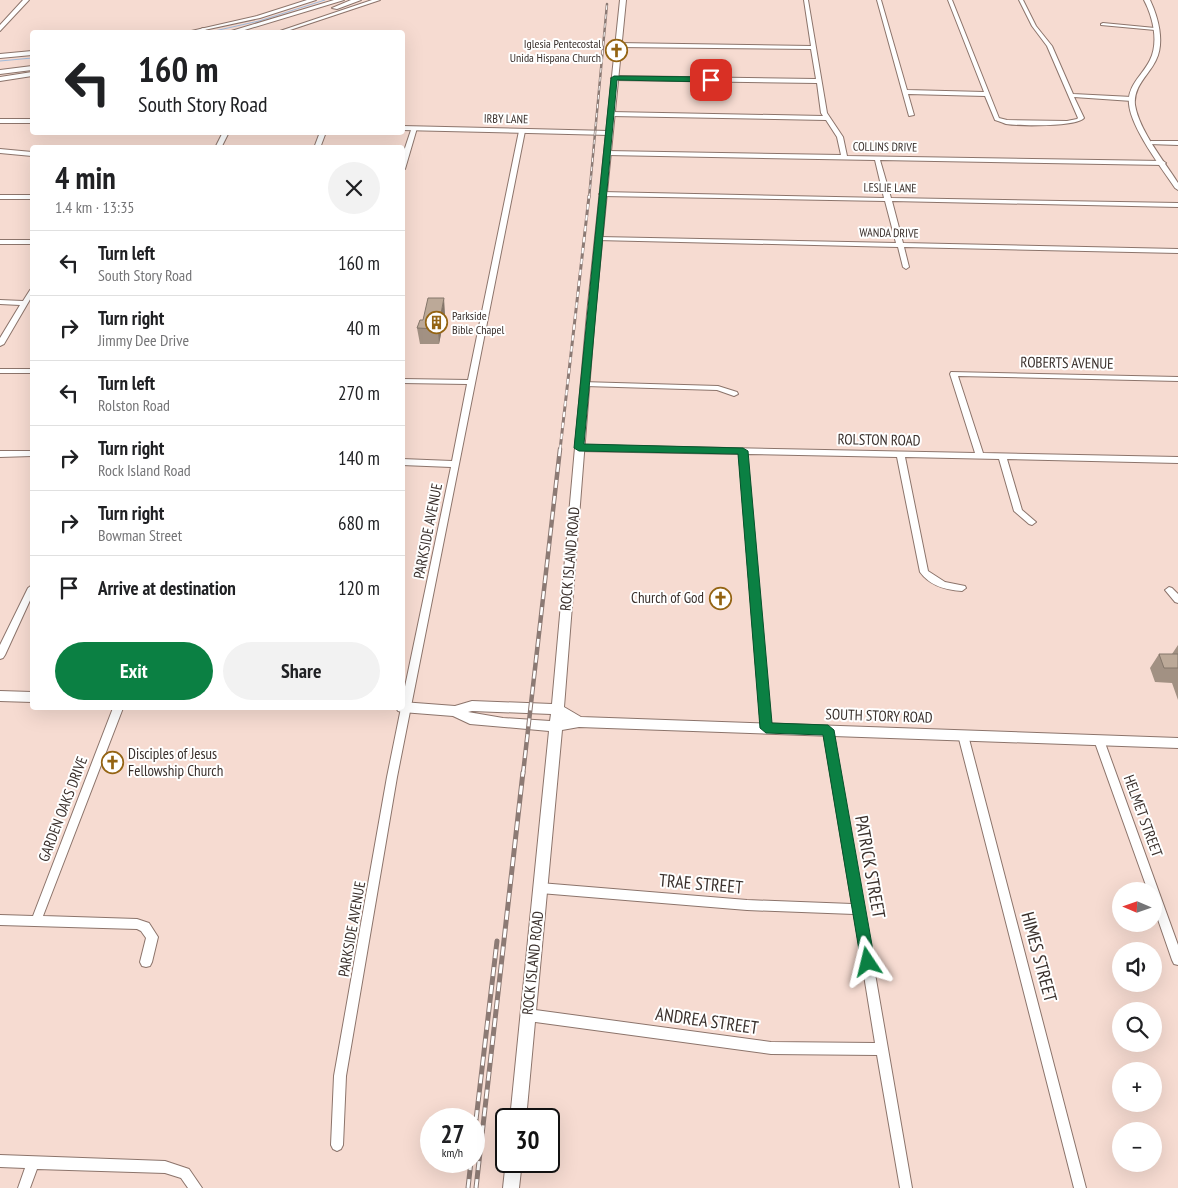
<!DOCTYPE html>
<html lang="en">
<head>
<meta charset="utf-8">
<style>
	:root { --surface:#fff; --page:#f2f2f2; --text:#202124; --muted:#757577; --line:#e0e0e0; --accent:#0b8043 }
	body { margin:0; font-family:"PT Sans Narrow",sans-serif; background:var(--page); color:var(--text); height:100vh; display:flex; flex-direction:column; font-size:19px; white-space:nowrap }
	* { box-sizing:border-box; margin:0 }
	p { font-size:16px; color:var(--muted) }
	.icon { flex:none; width:28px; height:28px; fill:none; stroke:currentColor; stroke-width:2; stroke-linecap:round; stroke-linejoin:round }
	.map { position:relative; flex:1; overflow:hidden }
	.panel { position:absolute; left:30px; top:145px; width:375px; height:565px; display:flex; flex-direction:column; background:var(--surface); border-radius:5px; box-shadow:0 5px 20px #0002 }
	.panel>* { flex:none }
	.top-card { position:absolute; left:30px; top:30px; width:375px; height:105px; border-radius:5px; box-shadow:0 5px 20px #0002; background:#fff; color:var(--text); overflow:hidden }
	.needle { width:32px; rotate:272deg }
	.buttons { position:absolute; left:1112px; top:882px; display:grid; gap:10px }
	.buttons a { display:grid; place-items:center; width:50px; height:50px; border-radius:50%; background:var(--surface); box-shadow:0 5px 20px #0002; font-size:25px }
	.speed { position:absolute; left:420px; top:1108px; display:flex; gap:10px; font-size:25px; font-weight:700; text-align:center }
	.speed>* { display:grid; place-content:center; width:65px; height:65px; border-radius:50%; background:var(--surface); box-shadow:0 5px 20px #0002; line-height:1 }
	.speed small { font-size:12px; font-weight:400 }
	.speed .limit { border:2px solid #111; border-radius:8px; background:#fff; color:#111 }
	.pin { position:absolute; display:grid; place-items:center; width:42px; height:42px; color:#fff; margin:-21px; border-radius:10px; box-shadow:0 2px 8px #0006 }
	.me { position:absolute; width:55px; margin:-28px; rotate:350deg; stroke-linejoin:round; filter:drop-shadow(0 0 4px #0008) }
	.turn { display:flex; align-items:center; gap:18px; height:105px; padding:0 25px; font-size:22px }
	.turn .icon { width:65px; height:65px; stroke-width:2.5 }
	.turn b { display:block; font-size:35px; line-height:42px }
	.round { display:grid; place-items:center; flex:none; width:52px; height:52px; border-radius:26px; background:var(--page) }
	.headline { display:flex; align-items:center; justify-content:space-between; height:85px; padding:0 25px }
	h1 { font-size:30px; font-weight:800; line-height:38px }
	.primary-button { display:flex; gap:10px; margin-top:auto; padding:10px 25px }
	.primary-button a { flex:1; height:58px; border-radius:30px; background:var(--accent); color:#fff; font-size:20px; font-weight:800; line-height:58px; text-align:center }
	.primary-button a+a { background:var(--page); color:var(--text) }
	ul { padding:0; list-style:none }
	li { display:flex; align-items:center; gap:15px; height:65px; padding:0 25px; border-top:1px solid var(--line) }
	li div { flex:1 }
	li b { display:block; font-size:19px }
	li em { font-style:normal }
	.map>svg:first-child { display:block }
</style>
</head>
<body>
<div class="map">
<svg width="1178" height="1188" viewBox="0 0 1178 1188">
	<rect width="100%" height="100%" fill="#f6dbd1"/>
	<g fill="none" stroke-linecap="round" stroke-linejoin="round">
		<!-- stream -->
		<path stroke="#a0bbdc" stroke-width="1" d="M210 32 259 21 325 0
			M0 61 32 58"/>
		<defs>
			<path id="minor" d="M804 0H808L827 113 843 137 847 156 1163 161 1166 163 1163 165 880 160 891 198 1178 203V207L892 201 903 243 1178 249V253L904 247 909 267 906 269 903 267 898 247 597 240V238L599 237 896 243 885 201 602 196 599 194 602 192 884 198 875 160 607 155 604 153 607 151 841 155 837 137 826 120 611 116 608 114 611 112 823 116 821 113 817 83 614 80 611 78 614 76 816 79 811 49 617 47 614 45 617 43 811 46Z
				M877 0H881L907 90 984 92 948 0H952L999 118 1007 120 1067 121 1077 119 1078 118 1047 46 1032 26 1019 0H1023L1036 26 1052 46 1073 94 1132 97 1135 99 1132 101 1074 97 1084 118C1076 127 1020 126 1006 124 1003 123 999 121 995 120L985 96 908 94 914 115 909 116Z
				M1103 23 1155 28 1157 29 1155 30 1101 25V24Z
				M412 127 417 128 405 169 402 171V157Z
				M522 129 525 131 397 777 346 1076 343 1145 341 1149 337 1151 333 1149 331 1145 334 1076 387 777 401 708H402V701L451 467 402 465V459L452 461 467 384 402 383V379L468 380 519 131Z
				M223 132H229L221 148H215Z
				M320 132H326L320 148H314Z
				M1151 141H1178V145L1149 144 1148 143Z
				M0 149 32 152V156L0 153Z
				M0 195H32V199H0Z
				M0 240H32V244H0Z
				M32 289V296L4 344 0 346V338L20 305 0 304V300L23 301 30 290Z
				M0 369H32V373H0Z
				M951 372 1178 377V381L958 376 983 453 1178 457V463L1007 459 1022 510 1036 522 1032 525 1029 524 1014 511 999 459 905 457 928 571 945 582 965 586 966 588 962 591C946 590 930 586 920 572L897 457 747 454 771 728 769 731 766 732 763 731 761 728 739 454 579 451 575 448 579 445 975 453 950 374Z
				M582 382 718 386 737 392 738 394 734 396 717 390 585 386H582Z
				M0 451H32V456L0 457Z
				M32 585V596L5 655 3 658 0 659V645L28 588Z
				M1169 587 1172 588 1178 594V603L1175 602 1165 590Z
				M113 708H123L43 916 137 919 149 923 158 937 152 962 150 966 146 967 142 966 140 962 146 938 141 931 137 929 0 925V915L33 916Z
				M828 726 831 727 833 730 912 1188H900L877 1055 771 1054 528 1021 524 1019 522 1015 524 1011 528 1009 771 1042 875 1043 854 914 747 910 540 893 536 892 535 888 536 884 540 883 747 900 852 904 823 730 825 727Z
				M963 731 966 732 968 735 1086 1188H1074L958 735 960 732Z
				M1099 736 1102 737 1104 740 1178 945V965L1174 964 1172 960 1154 908V891H1148L1094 740 1096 737Z
				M0 1155 165 1161 189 1169 202 1188H188L181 1178 165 1173 37 1169 30 1188H18L25 1168 0 1167Z"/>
			<path id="tertiary" d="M307 0H316L260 18 195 32H187L257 16Z
				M372 0H380L284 32H277Z
				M1144 0H1150C1158 17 1165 42 1156 60 1149 75 1133 86 1135 105 1139 130 1164 161 1178 183V190L1175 188C1161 167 1131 128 1129 104 1127 85 1143 75 1150 60 1159 42 1153 17 1144 0Z
				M32 51V55L0 58V54Z
				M32 72V76L0 81V77Z
				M0 119H32V123H0Z
				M402 126 609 131 612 133 609 135 402 130Z"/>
			<path id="secondary" d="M23 0H29L0 31V25Z
				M620 0H626L595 314 564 707 581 717 1178 738V748L579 727 562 730 526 1119H510L549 731 470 724 453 716 402 712 398 711 396 708H402V702L455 706 472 701 552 704 587 314ZM472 711 551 714 550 721 503 718 468 712Z
				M0 691 32 692V702L0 701Z
				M506 1160 522 1161 519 1188H503Z"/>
			<path id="primary" d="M334 0H344L238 32H228Z
				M351 0H361L337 9 332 8Z
				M203 28 205 29 208 32H202L199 30Z
				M32 66V70L0 74V70Z"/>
		</defs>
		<!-- minor casing -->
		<use href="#minor" stroke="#8c746b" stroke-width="2"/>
		<!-- tertiary casing -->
		<use href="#tertiary" stroke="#8c746b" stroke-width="2"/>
		<!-- secondary casing -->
		<use href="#secondary" stroke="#8c746b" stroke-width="2"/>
		<!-- primary casing -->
		<use href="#primary" stroke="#8c746b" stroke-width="2"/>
		<!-- minor -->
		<use href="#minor" fill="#fff" fill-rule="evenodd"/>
		<!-- tertiary -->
		<use href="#tertiary" fill="#fff" fill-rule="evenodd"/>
		<!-- secondary -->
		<use href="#secondary" fill="#fff" fill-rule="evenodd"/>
		<!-- primary -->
		<use href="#primary" fill="#fff" fill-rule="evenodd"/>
		<defs>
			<path id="rail-far3" d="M589 198 607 4"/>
			<path id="rail-far2" d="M560 450 589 196"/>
			<path id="rail-far1" d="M523 774 560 449"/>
			<path id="rail" d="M474 1137 497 941
				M468 1188 471 1161
				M476 1188 523 772"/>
		</defs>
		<!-- rail-far3 casing -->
		<use href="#rail-far3" stroke="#8c7a74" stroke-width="2.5"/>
		<!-- rail-far2 casing -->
		<use href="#rail-far2" stroke="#8c7a74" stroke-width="3"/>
		<!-- rail-far1 casing -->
		<use href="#rail-far1" stroke="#8c7a74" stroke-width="4.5"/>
		<!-- rail casing -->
		<use href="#rail" stroke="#8c7a74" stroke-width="5"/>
		<!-- rail-far3 -->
		<use href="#rail-far3" stroke="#fff" stroke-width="1" stroke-dasharray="4.5" stroke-linecap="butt"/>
		<!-- rail-far2 -->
		<use href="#rail-far2" stroke="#fff" stroke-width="2" stroke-dasharray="5.5" stroke-linecap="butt"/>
		<!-- rail-far1 -->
		<use href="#rail-far1" stroke="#fff" stroke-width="2.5" stroke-dasharray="8" stroke-linecap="butt"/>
		<!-- rail -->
		<use href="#rail" stroke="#fff" stroke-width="3" stroke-dasharray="9" stroke-linecap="butt"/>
	</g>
	<!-- wall -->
	<path fill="#a29183" d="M445 314 439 344H420L417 328 423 320Z
		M1178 645V700L1172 683 1155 682 1150 668 1159 654H1172Z"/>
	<!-- shaded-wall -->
	<path fill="#84766a" d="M444 298 445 314 439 344 438 329Z"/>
	<!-- building -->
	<path fill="#bca998" stroke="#84766a" d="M428 298H444L438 329 417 328 420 320H423Z
		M1159 654H1178V668H1164Z"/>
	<!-- route -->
	<path fill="#0b8043" stroke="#07532c" d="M614 76 711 77 714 80 711 82 617 80 584 444 743 448 748 451 772 723 828 725 834 730 875 962 873 967 868 969 863 967 861 962 823 735 766 733 760 728 738 454 579 451 574 448 611 78Z"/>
	<!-- icons -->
	<defs>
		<symbol id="church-ring" viewBox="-11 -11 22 22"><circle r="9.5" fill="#fff" stroke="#946413" stroke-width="1.5"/><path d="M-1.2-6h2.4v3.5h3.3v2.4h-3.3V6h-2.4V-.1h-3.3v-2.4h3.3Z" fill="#946413"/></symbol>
		<symbol id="building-ring" viewBox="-11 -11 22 22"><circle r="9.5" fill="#fff" stroke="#946413" stroke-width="1.5"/><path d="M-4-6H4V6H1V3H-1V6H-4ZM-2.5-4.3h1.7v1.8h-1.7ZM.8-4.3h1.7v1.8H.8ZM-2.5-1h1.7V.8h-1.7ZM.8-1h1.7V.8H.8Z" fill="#946413"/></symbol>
	</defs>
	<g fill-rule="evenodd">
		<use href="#church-ring" x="604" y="38" width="25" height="25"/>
		<use href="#building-ring" x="424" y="310" width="25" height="25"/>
		<use href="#church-ring" x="708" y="586" width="25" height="25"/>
		<use href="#church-ring" x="100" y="750" width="25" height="25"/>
	</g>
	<g text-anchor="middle" stroke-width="4" stroke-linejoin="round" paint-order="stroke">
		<!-- far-poi labels -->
		<g font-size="12" fill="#3a302c" stroke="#fff" text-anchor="end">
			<text x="601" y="48">Iglesia Pentecostal<tspan x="601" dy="14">Unida Hispana Church</tspan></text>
			<text x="452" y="320" text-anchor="start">Parkside<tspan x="452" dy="14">Bible Chapel</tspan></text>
		</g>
		<!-- far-street labels -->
		<g font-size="12" fill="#3a302c" stroke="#fff">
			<text transform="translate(506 119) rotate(1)" y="4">IRBY LANE</text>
			<text transform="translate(885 147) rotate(1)" y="4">COLLINS DRIVE</text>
			<text transform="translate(890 188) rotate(1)" y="4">LESLIE LANE</text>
			<text transform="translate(889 233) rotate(1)" y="4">WANDA DRIVE</text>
		</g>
		<!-- street labels -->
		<g font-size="15" fill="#3a302c" stroke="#fff">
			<text transform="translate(1067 363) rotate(1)" y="5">ROBERTS AVENUE</text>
			<text transform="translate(879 440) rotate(1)" y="5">ROLSTON ROAD</text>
			<text transform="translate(428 531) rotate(-79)" y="5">PARKSIDE AVENUE</text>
			<text transform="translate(570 559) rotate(-85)" y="5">ROCK ISLAND ROAD</text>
			<text transform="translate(879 716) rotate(2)" y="5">SOUTH STORY ROAD</text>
			<text transform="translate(63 809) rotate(-69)" y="5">GARDEN OAKS DRIVE</text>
			<text transform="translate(1143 816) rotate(70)" y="5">HELMET STREET</text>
			<text transform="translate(352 929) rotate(-80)" y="5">PARKSIDE AVENUE</text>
			<text transform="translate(533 963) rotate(-84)" y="5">ROCK ISLAND ROAD</text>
		</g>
		<!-- poi labels -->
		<g font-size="15" fill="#3a302c" stroke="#fff" text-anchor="end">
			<text x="704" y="603">Church of God</text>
			<text x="128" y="759" text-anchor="start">Disciples of Jesus<tspan x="128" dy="17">Fellowship Church</tspan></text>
		</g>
		<!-- near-street labels -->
		<g font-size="18" fill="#3a302c" stroke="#fff">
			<text transform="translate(870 867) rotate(80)" y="6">PATRICK STREET</text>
			<text transform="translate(701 884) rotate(5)" y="6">TRAE STREET</text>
			<text transform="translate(1039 957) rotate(75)" y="6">HIMES STREET</text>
			<text transform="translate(707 1021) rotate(8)" y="6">ANDREA STREET</text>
		</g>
	</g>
</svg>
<div class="buttons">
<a><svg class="needle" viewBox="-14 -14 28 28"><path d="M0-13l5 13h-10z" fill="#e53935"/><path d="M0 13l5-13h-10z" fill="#757577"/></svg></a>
<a><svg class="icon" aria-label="sound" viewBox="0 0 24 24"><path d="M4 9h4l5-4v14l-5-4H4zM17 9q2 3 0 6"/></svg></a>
<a><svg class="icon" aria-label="search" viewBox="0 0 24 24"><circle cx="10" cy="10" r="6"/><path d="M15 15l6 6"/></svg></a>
<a>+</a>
<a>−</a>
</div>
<div class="speed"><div>27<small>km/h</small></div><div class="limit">30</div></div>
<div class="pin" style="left:711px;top:80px;background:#d93025"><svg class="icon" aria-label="arrive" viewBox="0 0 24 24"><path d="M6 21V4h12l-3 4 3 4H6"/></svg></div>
<svg class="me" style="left:868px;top:962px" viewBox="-20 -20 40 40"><path d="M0-17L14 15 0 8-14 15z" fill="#0b8043" stroke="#fff" stroke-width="4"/></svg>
<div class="top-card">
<div class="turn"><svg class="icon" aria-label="left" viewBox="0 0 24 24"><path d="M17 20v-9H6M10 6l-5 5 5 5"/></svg><div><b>160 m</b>South Story Road</div></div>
</div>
<section class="panel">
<div class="headline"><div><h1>4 min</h1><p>1.4 km · 13:35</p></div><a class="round"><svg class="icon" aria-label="close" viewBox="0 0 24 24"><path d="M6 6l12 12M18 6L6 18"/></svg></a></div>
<ul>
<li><svg class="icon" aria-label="left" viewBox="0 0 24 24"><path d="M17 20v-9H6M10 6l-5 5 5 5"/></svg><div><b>Turn left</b><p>South Story Road</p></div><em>160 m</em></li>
<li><svg class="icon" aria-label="right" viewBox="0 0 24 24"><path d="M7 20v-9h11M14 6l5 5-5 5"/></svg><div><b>Turn right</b><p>Jimmy Dee Drive</p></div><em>40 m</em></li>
<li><svg class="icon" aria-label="left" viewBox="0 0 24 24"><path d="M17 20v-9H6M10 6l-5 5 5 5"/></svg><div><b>Turn left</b><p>Rolston Road</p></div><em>270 m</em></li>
<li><svg class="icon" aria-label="right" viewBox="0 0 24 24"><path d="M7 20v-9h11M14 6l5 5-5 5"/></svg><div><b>Turn right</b><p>Rock Island Road</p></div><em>140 m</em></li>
<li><svg class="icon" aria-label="right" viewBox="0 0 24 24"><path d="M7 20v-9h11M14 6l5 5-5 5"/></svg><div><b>Turn right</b><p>Bowman Street</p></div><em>680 m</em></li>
<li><svg class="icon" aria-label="arrive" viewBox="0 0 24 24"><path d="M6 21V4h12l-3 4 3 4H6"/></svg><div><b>Arrive at destination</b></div><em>120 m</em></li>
</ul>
<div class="primary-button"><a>Exit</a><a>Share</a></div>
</section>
</div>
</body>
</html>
